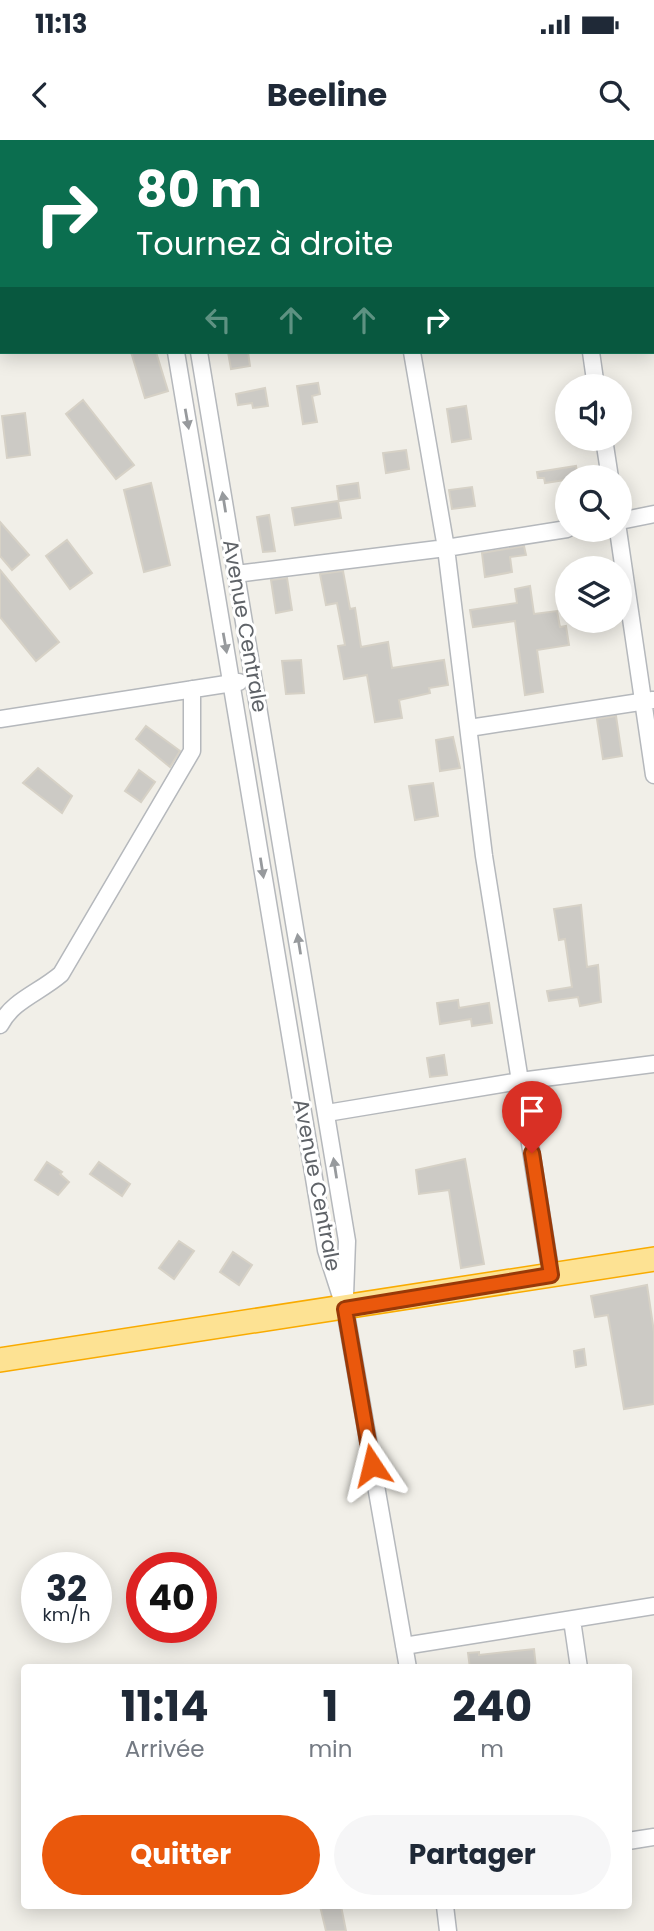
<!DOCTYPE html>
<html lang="fr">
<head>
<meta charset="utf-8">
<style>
	:root { --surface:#fff; --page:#f6f6f7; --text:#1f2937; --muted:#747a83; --accent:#ea580c }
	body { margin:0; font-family:Poppins,sans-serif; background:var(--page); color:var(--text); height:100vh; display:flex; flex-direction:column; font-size:26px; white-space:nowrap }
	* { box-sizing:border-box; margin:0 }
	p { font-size:23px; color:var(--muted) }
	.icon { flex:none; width:38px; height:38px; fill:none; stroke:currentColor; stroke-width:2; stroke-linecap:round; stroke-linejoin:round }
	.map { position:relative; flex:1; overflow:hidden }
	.side { position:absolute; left:21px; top:1524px; width:611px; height:245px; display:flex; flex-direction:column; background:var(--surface); border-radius:7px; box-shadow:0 4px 18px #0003 }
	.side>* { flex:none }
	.hud { position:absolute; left:0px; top:0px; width:654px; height:214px; box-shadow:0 4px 18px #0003; background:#0b6e4f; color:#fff; overflow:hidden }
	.buttons { position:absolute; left:555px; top:234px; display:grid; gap:14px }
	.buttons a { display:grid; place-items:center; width:77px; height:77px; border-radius:50%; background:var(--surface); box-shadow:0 4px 18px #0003; font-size:35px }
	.speed { position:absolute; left:21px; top:1412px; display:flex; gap:14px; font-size:35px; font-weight:700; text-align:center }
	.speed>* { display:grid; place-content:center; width:91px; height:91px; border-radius:50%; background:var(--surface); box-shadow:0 4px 18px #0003; line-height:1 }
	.speed small { font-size:18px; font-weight:400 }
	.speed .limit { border:10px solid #d22; background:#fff; color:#111 }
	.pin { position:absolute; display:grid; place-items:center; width:60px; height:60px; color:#fff; margin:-72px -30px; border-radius:50% 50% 50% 0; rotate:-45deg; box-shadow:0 0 7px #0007 }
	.pin .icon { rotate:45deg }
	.me { position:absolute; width:77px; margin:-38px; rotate:350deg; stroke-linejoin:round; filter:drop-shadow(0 0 5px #0008) }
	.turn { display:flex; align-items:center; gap:24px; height:147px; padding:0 21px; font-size:32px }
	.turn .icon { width:91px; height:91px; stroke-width:2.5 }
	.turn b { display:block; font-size:49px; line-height:60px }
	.lanes { display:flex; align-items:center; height:66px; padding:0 21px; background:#0003; justify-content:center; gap:35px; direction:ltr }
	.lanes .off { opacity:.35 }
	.eta { display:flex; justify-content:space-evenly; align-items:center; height:119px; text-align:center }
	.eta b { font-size:42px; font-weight:700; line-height:49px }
	.action { display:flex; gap:14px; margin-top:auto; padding:14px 21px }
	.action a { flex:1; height:80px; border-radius:42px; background:var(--accent); color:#fff; font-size:28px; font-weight:700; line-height:80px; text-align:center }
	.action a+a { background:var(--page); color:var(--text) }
	.status { display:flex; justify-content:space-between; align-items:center; height:49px; padding:0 35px; background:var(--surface); direction:ltr }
	.status svg { height:19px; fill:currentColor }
	header { display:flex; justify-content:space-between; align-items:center; height:91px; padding:0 21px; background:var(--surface); font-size:32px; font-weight:700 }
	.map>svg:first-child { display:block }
</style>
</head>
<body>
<div class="status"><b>11:13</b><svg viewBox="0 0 49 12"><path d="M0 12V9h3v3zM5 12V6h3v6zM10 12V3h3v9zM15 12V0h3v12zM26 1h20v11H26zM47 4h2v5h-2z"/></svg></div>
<header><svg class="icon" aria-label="back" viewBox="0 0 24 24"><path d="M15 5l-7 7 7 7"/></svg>Beeline<svg class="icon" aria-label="search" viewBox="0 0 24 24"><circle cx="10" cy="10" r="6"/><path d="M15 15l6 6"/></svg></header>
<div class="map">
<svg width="654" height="1791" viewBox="0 0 654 1791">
	<rect width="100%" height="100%" fill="#f1efe8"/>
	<!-- building -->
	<path fill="#cccac5" stroke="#d6d1c6" stroke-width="2" d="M131 212H156L168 251 145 258Z
		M228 212H248L250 226 231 229Z
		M318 243 320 254 312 256 317 282 303 284 297 246Z
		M265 248 268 266 253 268 252 263 238 265 236 254Z
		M83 260 134 325 116 339 66 274Z
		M466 266 471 299 452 302 447 269Z
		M25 273 30 315 7 318 2 276Z
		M406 310 409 329 386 333 383 313Z
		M576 326 578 338 545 343 544 338H538L537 332Z
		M151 343 170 425 144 432 124 350Z
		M358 343 360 358 339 361 337 346Z
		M472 347 475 366 452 369 449 350Z
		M338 361 341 378 295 385 292 368Z
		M269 375 275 411 263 412 257 377Z
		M0 382 29 415 12 430 0 416Z
		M67 400 92 433 70 449 46 416Z
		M524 406 526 415 510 417 512 432 485 437 482 413Z
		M0 430 59 502 36 521 0 477Z
		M343 431 350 469 355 468 361 507 388 502 392 528 444 520 448 545 429 548 430 553 399 560 402 578 375 582 367 535 344 539 338 506 345 505 337 463 326 465 320 434Z
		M287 438 292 470 276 473 271 440Z
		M530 446 534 474 557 471 560 487 566 486 569 505 537 510 543 552 525 555 515 481 473 487 470 470 517 463 515 449Z
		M301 520 304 553 286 554 282 521Z
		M616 576 622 616 603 619 597 579Z
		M146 586 180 611 170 627 136 599Z
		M453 597 460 628 440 631 436 600Z
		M38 628 72 656 62 673 23 643Z
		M139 630 155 642 141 662 125 651Z
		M433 643 438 676 415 680 409 646Z
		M581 765 587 827 598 825 601 862 580 866 578 857 549 861 547 851 572 847 565 799 559 800 554 769Z
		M458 860 459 868 489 863 492 883 472 886 471 879 440 884 437 863Z
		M444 915 447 935 430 937 427 918Z
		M465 1019 484 1124 461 1128 449 1050 419 1054 416 1030Z
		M47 1022 62 1032 60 1034 69 1042 58 1055 35 1040Z
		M99 1022 130 1044 122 1056 90 1034Z
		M179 1101 194 1111 174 1139 159 1128Z
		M233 1112 252 1125 239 1145 220 1132Z
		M647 1145 654 1192V1264L624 1269 608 1175 595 1177 591 1156Z
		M584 1209 586 1225 576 1227 574 1211Z
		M534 1509 536 1528H470L468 1513 479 1512V1515Z
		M320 1766H341L346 1791H326Z"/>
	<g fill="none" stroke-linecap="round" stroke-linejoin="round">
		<defs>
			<path id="minor" d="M140 0V2
				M163 0 164 2
				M377 0V2
				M559 0V2
				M625 2 636 0
				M176 212 326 1110 345 1169 408 1528
				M199 212 347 1101 345 1156
				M412 212 446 408 484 716 551 1135
				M591 212 596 247
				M604 299 610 338
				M620 381 654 374
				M618 390 654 635
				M236 434 446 408 567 389
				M0 579 239 542
				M469 588 653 560
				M0 885C13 860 39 853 61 834L192 611V549
				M327 973 520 941 654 924
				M572 1480 579 1528
				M404 1506 654 1466
				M628 1701 654 1697
				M445 1766 448 1791"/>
			<path id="highway" d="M0 1220 654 1119"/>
		</defs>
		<!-- minor casing -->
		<use href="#minor" stroke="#b5b8bc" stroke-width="19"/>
		<!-- highway casing -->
		<use href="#highway" stroke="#f9ab00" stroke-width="26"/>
		<!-- minor -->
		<use href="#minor" stroke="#fff" stroke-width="16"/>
		<!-- highway -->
		<use href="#highway" stroke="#fde293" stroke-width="23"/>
	</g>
	<!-- one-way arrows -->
	<defs><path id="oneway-solid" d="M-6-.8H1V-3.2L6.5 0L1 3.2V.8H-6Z" transform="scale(1.75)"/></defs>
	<g fill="#979a9d">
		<use href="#oneway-solid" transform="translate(187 279) rotate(80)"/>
		<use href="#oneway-solid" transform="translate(224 362) rotate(-99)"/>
		<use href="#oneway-solid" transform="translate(225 503) rotate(80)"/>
		<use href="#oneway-solid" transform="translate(262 728) rotate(81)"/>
		<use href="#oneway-solid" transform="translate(299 804) rotate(-99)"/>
		<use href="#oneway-solid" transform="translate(335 1028) rotate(-99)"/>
	</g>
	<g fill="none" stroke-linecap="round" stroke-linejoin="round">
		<defs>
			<path id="route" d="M372 1325 345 1169 551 1135 532 1013"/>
		</defs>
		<!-- route casing -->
		<use href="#route" stroke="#983908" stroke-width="18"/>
		<!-- route -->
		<use href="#route" stroke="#ea580c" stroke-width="12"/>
	</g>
	<g text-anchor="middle" stroke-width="6" stroke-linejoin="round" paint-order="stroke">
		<!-- street labels -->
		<g font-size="21" fill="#5f6368" stroke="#fff">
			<text transform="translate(245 486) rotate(80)" y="7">Avenue Centrale</text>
			<text transform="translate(317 1045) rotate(79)" y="7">Avenue Centrale</text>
		</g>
	</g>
</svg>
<div class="buttons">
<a><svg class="icon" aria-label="sound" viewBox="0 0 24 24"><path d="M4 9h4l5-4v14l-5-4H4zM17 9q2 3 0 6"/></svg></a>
<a><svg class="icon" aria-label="search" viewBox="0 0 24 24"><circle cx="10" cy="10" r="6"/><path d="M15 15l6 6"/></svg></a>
<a><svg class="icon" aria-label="layers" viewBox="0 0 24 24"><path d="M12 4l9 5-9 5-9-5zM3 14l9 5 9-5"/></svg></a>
</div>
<div class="speed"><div>32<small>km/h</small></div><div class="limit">40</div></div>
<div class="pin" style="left:532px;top:1013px;background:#d93025"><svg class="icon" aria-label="arrive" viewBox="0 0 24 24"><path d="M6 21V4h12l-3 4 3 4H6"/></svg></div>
<svg class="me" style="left:372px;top:1325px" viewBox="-20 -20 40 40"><path d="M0-17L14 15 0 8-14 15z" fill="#ea580c" stroke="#fff" stroke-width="4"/></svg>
<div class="hud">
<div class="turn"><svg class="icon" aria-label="right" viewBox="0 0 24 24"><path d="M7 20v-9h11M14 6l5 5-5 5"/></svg><div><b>80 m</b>Tournez à droite</div></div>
<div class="lanes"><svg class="icon off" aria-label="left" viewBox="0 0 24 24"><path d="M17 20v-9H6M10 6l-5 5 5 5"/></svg><svg class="icon off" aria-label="ahead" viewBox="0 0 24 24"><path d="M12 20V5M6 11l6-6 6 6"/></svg><svg class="icon off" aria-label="ahead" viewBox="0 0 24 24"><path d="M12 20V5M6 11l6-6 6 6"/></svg><svg class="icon" aria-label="right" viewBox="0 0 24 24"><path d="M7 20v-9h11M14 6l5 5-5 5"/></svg></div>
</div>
<section class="side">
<div class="eta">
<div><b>11:14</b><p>Arrivée</p></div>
<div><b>1</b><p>min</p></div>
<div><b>240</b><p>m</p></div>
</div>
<div class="action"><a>Quitter</a><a>Partager</a></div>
</section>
</div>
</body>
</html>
